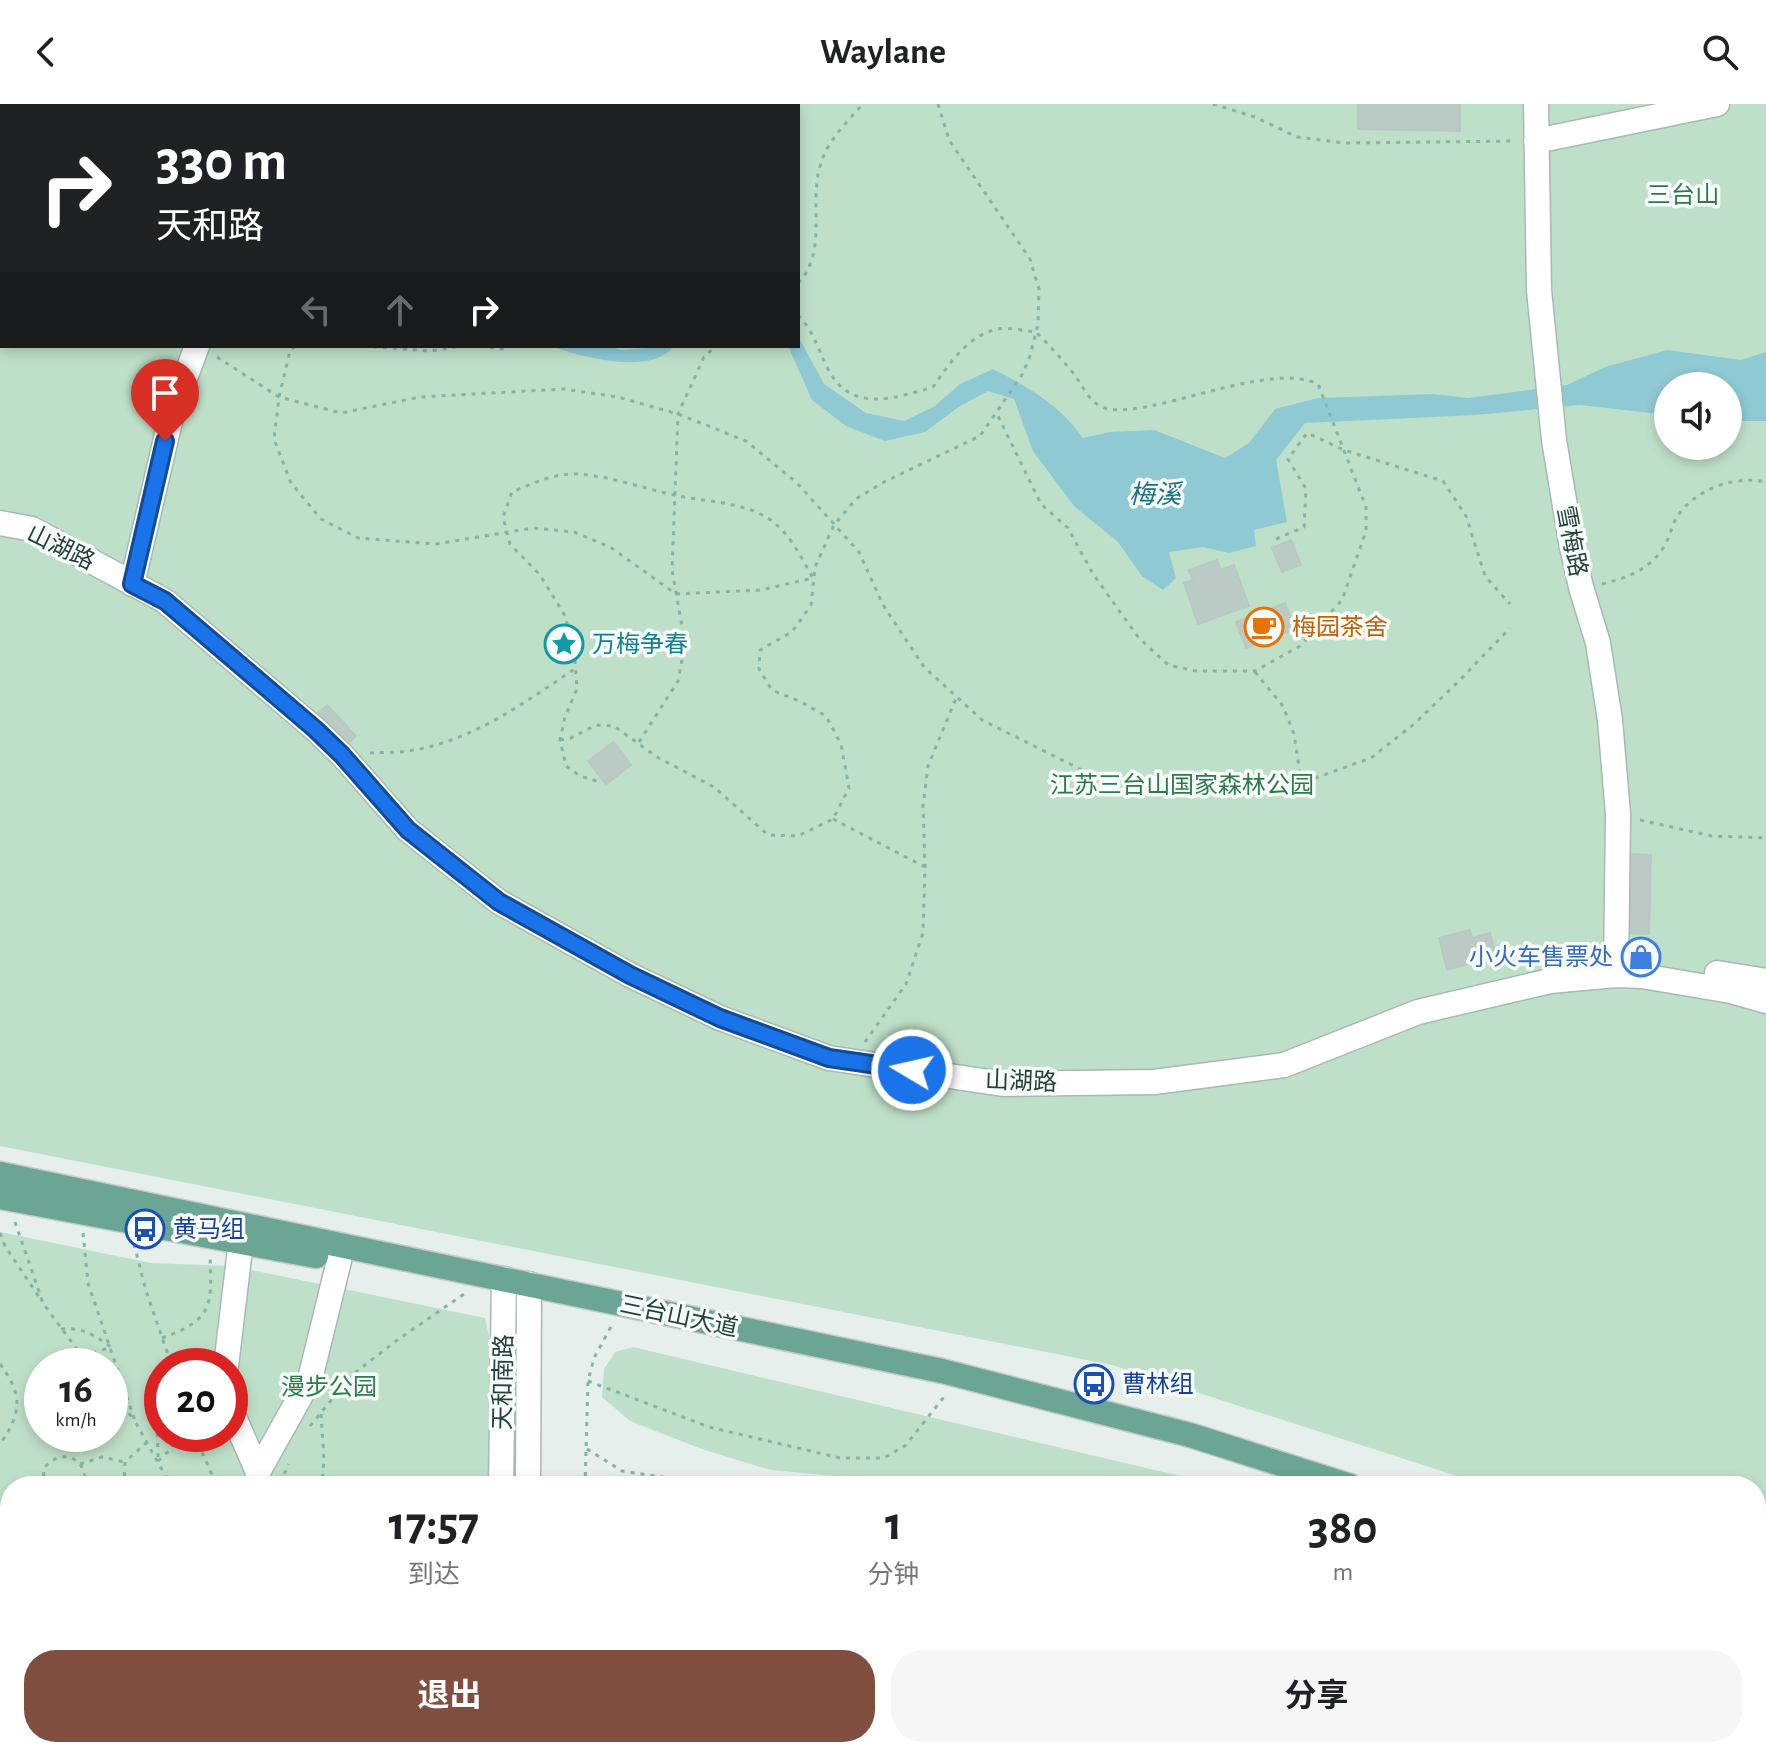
<!DOCTYPE html>
<html lang="zh">
<head>
<meta charset="utf-8">
<style>
	:root { --surface:#fff; --page:#f6f6f6; --text:#202124; --muted:#757577; --accent:#7f4e3f }
	body { margin:0; font-family:"Alegreya Sans","Noto Sans SC",sans-serif; background:var(--page); color:var(--text); height:100vh; display:flex; flex-direction:column; font-size:30px; white-space:nowrap }
	* { box-sizing:border-box; margin:0 }
	p { font-size:26px; color:var(--muted) }
	.icon { flex:none; width:44px; height:44px; fill:none; stroke:currentColor; stroke-width:2; stroke-linecap:round; stroke-linejoin:round }
	.map { position:relative; flex:1; overflow:hidden }
	.sheet { position:absolute; left:0px; top:1372px; width:1766px; height:282px; display:flex; flex-direction:column; background:var(--surface); border-radius:32px 32px 0 0; box-shadow:0 4px 12px #0003 }
	.sheet>* { flex:none }
	.banner { position:absolute; left:0px; top:0px; width:800px; height:244px; box-shadow:0 4px 12px #0003; background:#202124; color:#fff; overflow:hidden }
	.tools { position:absolute; left:1654px; top:268px; display:grid; gap:16px }
	.tools a { display:grid; place-items:center; width:88px; height:88px; border-radius:50%; background:var(--surface); box-shadow:0 4px 12px #0003; font-size:40px }
	.speed { position:absolute; left:24px; top:1244px; display:flex; gap:16px; font-size:40px; font-weight:700; text-align:center }
	.speed>* { display:grid; place-content:center; width:104px; height:104px; border-radius:50%; background:var(--surface); box-shadow:0 4px 12px #0003; line-height:1 }
	.speed small { font-size:20px; font-weight:400 }
	.speed .limit { border:12px solid #d22; background:#fff; color:#111 }
	.pin { position:absolute; display:grid; place-items:center; width:68px; height:68px; color:#fff; margin:-82px -34px; border-radius:50% 50% 50% 0; rotate:-45deg; box-shadow:0 0 8px #0007 }
	.pin .icon { rotate:45deg }
	.me { position:absolute; width:88px; margin:-44px; rotate:279deg; stroke-linejoin:round; filter:drop-shadow(0 0 6px #0008) }
	.turn { display:flex; align-items:center; gap:28px; height:168px; padding:0 24px; font-size:36px }
	.turn .icon { width:104px; height:104px; stroke-width:2.5 }
	.turn b { display:block; font-size:56px; line-height:68px }
	.lanes { display:flex; align-items:center; height:76px; padding:0 24px; background:#0003; justify-content:center; gap:40px; direction:ltr }
	.lanes .off { opacity:.35 }
	.eta { display:flex; justify-content:space-evenly; align-items:center; height:136px; text-align:center }
	.eta b { font-size:48px; font-weight:700; line-height:56px }
	.button { display:flex; gap:16px; margin-top:auto; padding:16px 24px }
	.button a { flex:1; height:92px; border-radius:32px; background:var(--accent); color:#fff; font-size:32px; font-weight:700; line-height:92px; text-align:center }
	.button a+a { background:var(--page); color:var(--text) }
	header { display:flex; justify-content:space-between; align-items:center; height:104px; padding:0 24px; background:var(--surface); font-size:36px; font-weight:700 }
	.map>svg:first-child { display:block }
</style>
</head>
<body>
<header><svg class="icon" aria-label="back" viewBox="0 0 24 24"><path d="M15 5l-7 7 7 7"/></svg>Waylane<svg class="icon" aria-label="search" viewBox="0 0 24 24"><circle cx="10" cy="10" r="6"/><path d="M15 15l6 6"/></svg></header>
<div class="map">
<svg width="1766" height="1653" viewBox="0 0 1766 1653">
	<rect width="100%" height="100%" fill="#e6efeb"/>
	<!-- green -->
	<path fill="#bfe0c8" fill-rule="evenodd" d="M0 0H1766V1472L1756 1468V1382H1488L1112 1261 0 1042ZM2 2H798V242H2ZM1668 282H1728V342H1668Z
		M0 1128 151 1159 232 1162 485 1214C499 1267 490 1328 489 1382H10V1644H484V1653H0ZM42 1262H110V1330H42ZM162 1262H230V1330H162Z
		M633 1243 1201 1377 1211 1382H914L901 1378 770 1366 699 1344 630 1317 602 1293 604 1265 615 1248Z
		M1756 1558 1766 1561V1653H1591L1586 1644H1756Z"/>
	<!-- water -->
	<path fill="#8ec9d4" d="M798 232 824 280 866 309 904 317 935 302 960 280 993 265C1027 282 1061 302 1083 334L1110 328 1154 326 1225 354 1249 339 1275 305 1319 294 1434 290 1468 294 1567 281 1605 263 1667 246 1741 256 1766 248V317H1728V282H1668V311L1580 301 1475 311 1305 319 1276 356 1287 418 1254 426 1256 442 1229 449 1203 443 1169 448 1176 474 1163 486 1142 472 1118 438 1074 402 1033 347 1014 295 988 287 960 302 925 328 885 337 846 322 812 296 788 242H798Z
		M551 242H610L621 246 674 242C653 272 580 253 551 242Z
		M612 1644H690L693 1653H608Z"/>
	<g fill="none" stroke-linecap="round" stroke-linejoin="round">
		<!-- stream -->
		<path stroke="#8ec9d4" stroke-width="6" d="M826 1644 846 1653
			M881 1653 882 1644
			M1301 1653V1644"/>
	</g>
	<!-- building -->
	<path fill="#bbcac4" stroke="#b8c9c2" stroke-width="2" d="M1358 0H1460V27L1358 25Z
		M1291 436 1301 461 1282 468 1272 444Z
		M1217 456 1221 466 1234 461 1249 502 1198 520 1184 479 1193 476 1189 466Z
		M1285 499 1295 525 1246 544 1236 518Z
		M327 601 356 632 345 642 316 610Z
		M614 638 631 661 606 680 588 657Z
		M1630 750 1651 751 1649 830 1628 829Z
		M1470 826 1472 834 1490 829 1495 846 1476 851 1477 857 1447 866 1439 834Z"/>
	<g fill="none" stroke-linecap="round" stroke-linejoin="round">
		<defs>
			<path id="minor" d="M1536 0 1539 186 1554 336 1571 438 1581 483 1598 539 1610 616 1618 710 1616 871
				M331 2 333 0
				M1536 37 1717 0
				M0 419 32 425 165 497 315 625 342 651 408 726 499 798 630 871 720 914 829 954 1003 980 1154 978 1284 961 1418 908 1550 877 1616 871 1642 872 1731 887 1766 897
				M132 480 172 309 197 242
				M1717 869 1766 877
				M226 1262 241 1137
				M230 1304 258 1368 257 1380
				M258 1368 310 1275 339 1157
				M501 1382 504 1175
				M528 1382 529 1180
				M200 1653 204 1644
				M496 1653V1644
				M526 1653V1644"/>
			<path id="major" d="M0 1070 942 1267 1190 1331 1350 1382
				M0 1093 316 1152
				M1756 1511 1766 1514"/>
		</defs>
		<!-- minor casing -->
		<use href="#minor" stroke="#a8b8b2" stroke-width="27"/>
		<!-- major casing -->
		<use href="#major" stroke="#c2cac8" stroke-width="27"/>
		<!-- path -->
		<path stroke="#86b3a5" stroke-width="3" stroke-dasharray="4 6" stroke-linecap="butt" d="M197 0V2
			M570 0 571 2
			M1213 0 1255 13 1297 33 1345 39 1516 37
			M798 179C827 150 810 102 819 66 825 39 845 20 863 0
			M798 211C815 229 817 244 828 265 851 310 896 294 933 283 949 260 968 231 998 225 1009 223 1024 227 1036 228 1049 241 1062 255 1073 269 1082 280 1087 295 1100 302 1110 307 1120 306 1130 305 1180 301 1275 259 1318 280L1366 403V427L1342 496 1300 542 1255 567H1196L1168 561 1138 533 1093 470 1068 424 1041 400 996 308
			M0 225H2
			M295 242 290 247 279 293 274 335 291 379 321 415 358 434 436 440 533 424 574 428 610 443 676 490 761 486 813 474C801 453 790 429 769 415 742 397 704 398 674 391 642 384 610 372 577 370 555 369 533 379 512 388L503 413 510 440 540 471 564 510 574 543 577 585 565 613 560 636 566 662 580 672 597 677
			M363 242 430 247 462 242
			M480 242 501 245 510 242
			M217 253 279 293 341 309 420 293 563 285 618 293 678 310 746 337 797 379 859 448 883 501 924 563 982 616 1090 670 1169 684 1260 682 1315 674 1371 654 1414 620 1458 578 1510 524
			M1276 435 1304 423 1306 385 1288 355 1307 329 1344 346 1443 377 1466 412 1485 472 1510 500
			M1602 480C1624 475 1648 466 1661 447 1669 437 1671 423 1677 413 1695 385 1735 371 1766 378
			M1255 568 1283 602 1294 630 1301 676
			M560 636 571 634 596 621 614 622 657 653 714 683 768 731 798 732 833 715 849 684 841 640 826 612 801 598 772 586 759 565 760 546 792 528 811 501 815 463 834 421 856 395 882 379 980 332 1022 271 1030 252 1038 220 1039 185 1030 155 949 36 938 0
			M639 638 678 577 685 539 672 466 678 310 704 253 716 242
			M370 649C382 648 395 649 408 647 471 638 524 599 576 564
			M833 715 925 763
			M1640 716 1712 732 1766 734
			M865 938 906 880 923 829 925 763 923 702 928 662 957 592
			M15 1118 43 1199 89 1262
			M0 1129 5 1142 39 1193
			M83 1129 88 1179 135 1317
			M134 1140 146 1187 172 1262
			M61 1225C83 1223 94 1231 111 1243L82 1253
			M162 1234C213 1216 212 1202 210 1152
			M0 1260C23 1291 22 1309 0 1340
			M588 1277 709 1323 840 1354H884L906 1341 947 1289
			M110 1286 132 1313
			M321 1310 324 1354 322 1382
			M136 1319 171 1382
			M310 1322 352 1271 396 1237 464 1190
			M194 1330 217 1382
			M587 1345 622 1367 720 1382
			M158 1353 157 1312 162 1304
			M158 1357 171 1345 179 1330
			M80 1360 102 1353 125 1358
			M280 1379 289 1360
			M43 1382 44 1364C61 1342 90 1355 84 1382
			M124 1382 125 1358 146 1339
			M585 1382 588 1277 594 1254 613 1219
			M0 1420 10 1431
			M0 1486V1493
			M0 1522 10 1521
			M0 1590 10 1587
			M0 1636 10 1631
			M382 1644 388 1653
			M707 1644 710 1653
			M976 1644V1653
			M427 1653 433 1644
			M579 1653 580 1644
			M1587 1653V1644"/>
		<!-- minor -->
		<use href="#minor" stroke="#fff" stroke-width="24"/>
		<!-- major -->
		<use href="#major" stroke="#6aa596" stroke-width="24"/>
	</g>
	<g fill="none" stroke-linecap="round" stroke-linejoin="round">
		<defs>
			<path id="route" d="M165 337 132 480 165 497 315 625 342 651 408 726 499 798 630 871 720 914 829 954 912 966"/>
		</defs>
		<!-- route casing -->
		<use href="#route" stroke="#114b97" stroke-width="20"/>
		<!-- route -->
		<use href="#route" stroke="#1a73e8" stroke-width="14"/>
	</g>
	<!-- icons -->
	<defs>
		<symbol id="cafe-ring" viewBox="-11 -11 22 22"><circle r="9.5" fill="#f7fbf9" stroke="#e8710a" stroke-width="1.5"/><path d="M-5.5-4.5H6V0H3Q3 3.5 0 3.5H-2.5Q-5.5 3.5-5.5 0ZM3-3.2v2h1.7v-2ZM-6 4.5H4V6H-6Z" fill="#e8710a"/></symbol>
		<symbol id="sight-ring" viewBox="-11 -11 22 22"><circle r="9.5" fill="#f7fbf9" stroke="#0f9aa8" stroke-width="1.5"/><path d="M0-6L1.8-2.2L6-1.7L2.9 1.2L3.7 5.4L0 3.3L-3.7 5.4L-2.9 1.2L-6-1.7L-1.8-2.2Z" fill="#0f9aa8"/></symbol>
		<symbol id="shop-ring" viewBox="-11 -11 22 22"><circle r="9.5" fill="#f7fbf9" stroke="#3f7fe0" stroke-width="1.5"/><path d="M-5-2.5h2.3a2.7 3.5 0 0 1 5.4 0H5L5.5 6h-11ZM-1.5-2.5h3a1.5 2.3 0 0 0-3 0Z" fill="#3f7fe0"/></symbol>
		<symbol id="bus-ring" viewBox="-11 -11 22 22"><circle r="9.5" fill="#f7fbf9" stroke="#1a4fb4" stroke-width="1.5"/><path d="M-5-6H5V4H4V6H2V4H-2V6H-4V4H-5ZM-3.5-4V0h7V-4ZM-3.5 1.2v1.5H-2V1.2ZM2 1.2v1.5H3.5V1.2Z" fill="#1a4fb4"/></symbol>
	</defs>
	<g fill-rule="evenodd">
		<use href="#cafe-ring" x="1242" y="501" width="44" height="44"/>
		<use href="#sight-ring" x="542" y="518" width="44" height="44"/>
		<use href="#shop-ring" x="1619" y="831" width="44" height="44"/>
		<use href="#bus-ring" x="123" y="1103" width="44" height="44"/>
		<use href="#bus-ring" x="1072" y="1258" width="44" height="44"/>
	</g>
	<g text-anchor="middle" stroke-width="7" stroke-linejoin="round" paint-order="stroke">
		<!-- park labels -->
		<g font-size="24" fill="#2d7a4b" stroke="#f7fbf9">
			<text x="1683" y="99">三台山</text>
			<text x="1182" y="689">江苏三台山国家森林公园</text>
			<text x="329" y="1291">漫步公园</text>
		</g>
		<!-- street labels -->
		<g font-size="24" fill="#24423a" stroke="#f7fbf9">
			<text transform="translate(1572 437) rotate(79)" y="8">雪梅路</text>
			<text transform="translate(61 443) rotate(26)" y="8">山湖路</text>
			<text transform="translate(1021 977) rotate(2)" y="8">山湖路</text>
			<text transform="translate(679 1212) rotate(12)" y="8">三台山大道</text>
			<text transform="translate(503 1278) rotate(-89)" y="8">天和南路</text>
		</g>
		<!-- food labels -->
		<g font-size="24" fill="#c56008" stroke="#f7fbf9" text-anchor="start">
			<text x="1292" y="531">梅园茶舍</text>
		</g>
		<!-- culture labels -->
		<g font-size="24" fill="#0d838f" stroke="#f7fbf9" text-anchor="start">
			<text x="592" y="548">万梅争春</text>
		</g>
		<!-- shop labels -->
		<g font-size="24" fill="#366cbe" stroke="#f7fbf9" text-anchor="end">
			<text x="1613" y="861">小火车售票处</text>
		</g>
		<!-- transit labels -->
		<g font-size="24" fill="#164399" stroke="#f7fbf9" text-anchor="start">
			<text x="173" y="1133">黄马组</text>
			<text x="1122" y="1288">曹林组</text>
		</g>
		<!-- water labels -->
		<g font-size="26" font-style="italic" fill="#1c6f80" stroke="#f7fbf9">
			<text x="1155" y="399">梅溪</text>
		</g>
	</g>
</svg>
<div class="tools">
<a><svg class="icon" aria-label="sound" viewBox="0 0 24 24"><path d="M4 9h4l5-4v14l-5-4H4zM17 9q2 3 0 6"/></svg></a>
</div>
<div class="speed"><div>16<small>km/h</small></div><div class="limit">20</div></div>
<div class="pin" style="left:165px;top:337px;background:#d93025"><svg class="icon" aria-label="arrive" viewBox="0 0 24 24"><path d="M6 21V4h12l-3 4 3 4H6"/></svg></div>
<svg class="me" style="left:912px;top:966px" viewBox="-20 -20 40 40"><circle r="17" fill="#1a73e8" stroke="#fff" stroke-width="3"/><path d="M0-11L8 9 0 5-8 9z" fill="#fff"/></svg>
<div class="banner">
<div class="turn"><svg class="icon" aria-label="right" viewBox="0 0 24 24"><path d="M7 20v-9h11M14 6l5 5-5 5"/></svg><div><b>330 m</b>天和路</div></div>
<div class="lanes"><svg class="icon off" aria-label="left" viewBox="0 0 24 24"><path d="M17 20v-9H6M10 6l-5 5 5 5"/></svg><svg class="icon off" aria-label="ahead" viewBox="0 0 24 24"><path d="M12 20V5M6 11l6-6 6 6"/></svg><svg class="icon" aria-label="right" viewBox="0 0 24 24"><path d="M7 20v-9h11M14 6l5 5-5 5"/></svg></div>
</div>
<section class="sheet">
<div class="eta">
<div><b>17:57</b><p>到达</p></div>
<div><b>1</b><p>分钟</p></div>
<div><b>380</b><p>m</p></div>
</div>
<div class="button"><a>退出</a><a>分享</a></div>
</section>
</div>
</body>
</html>
